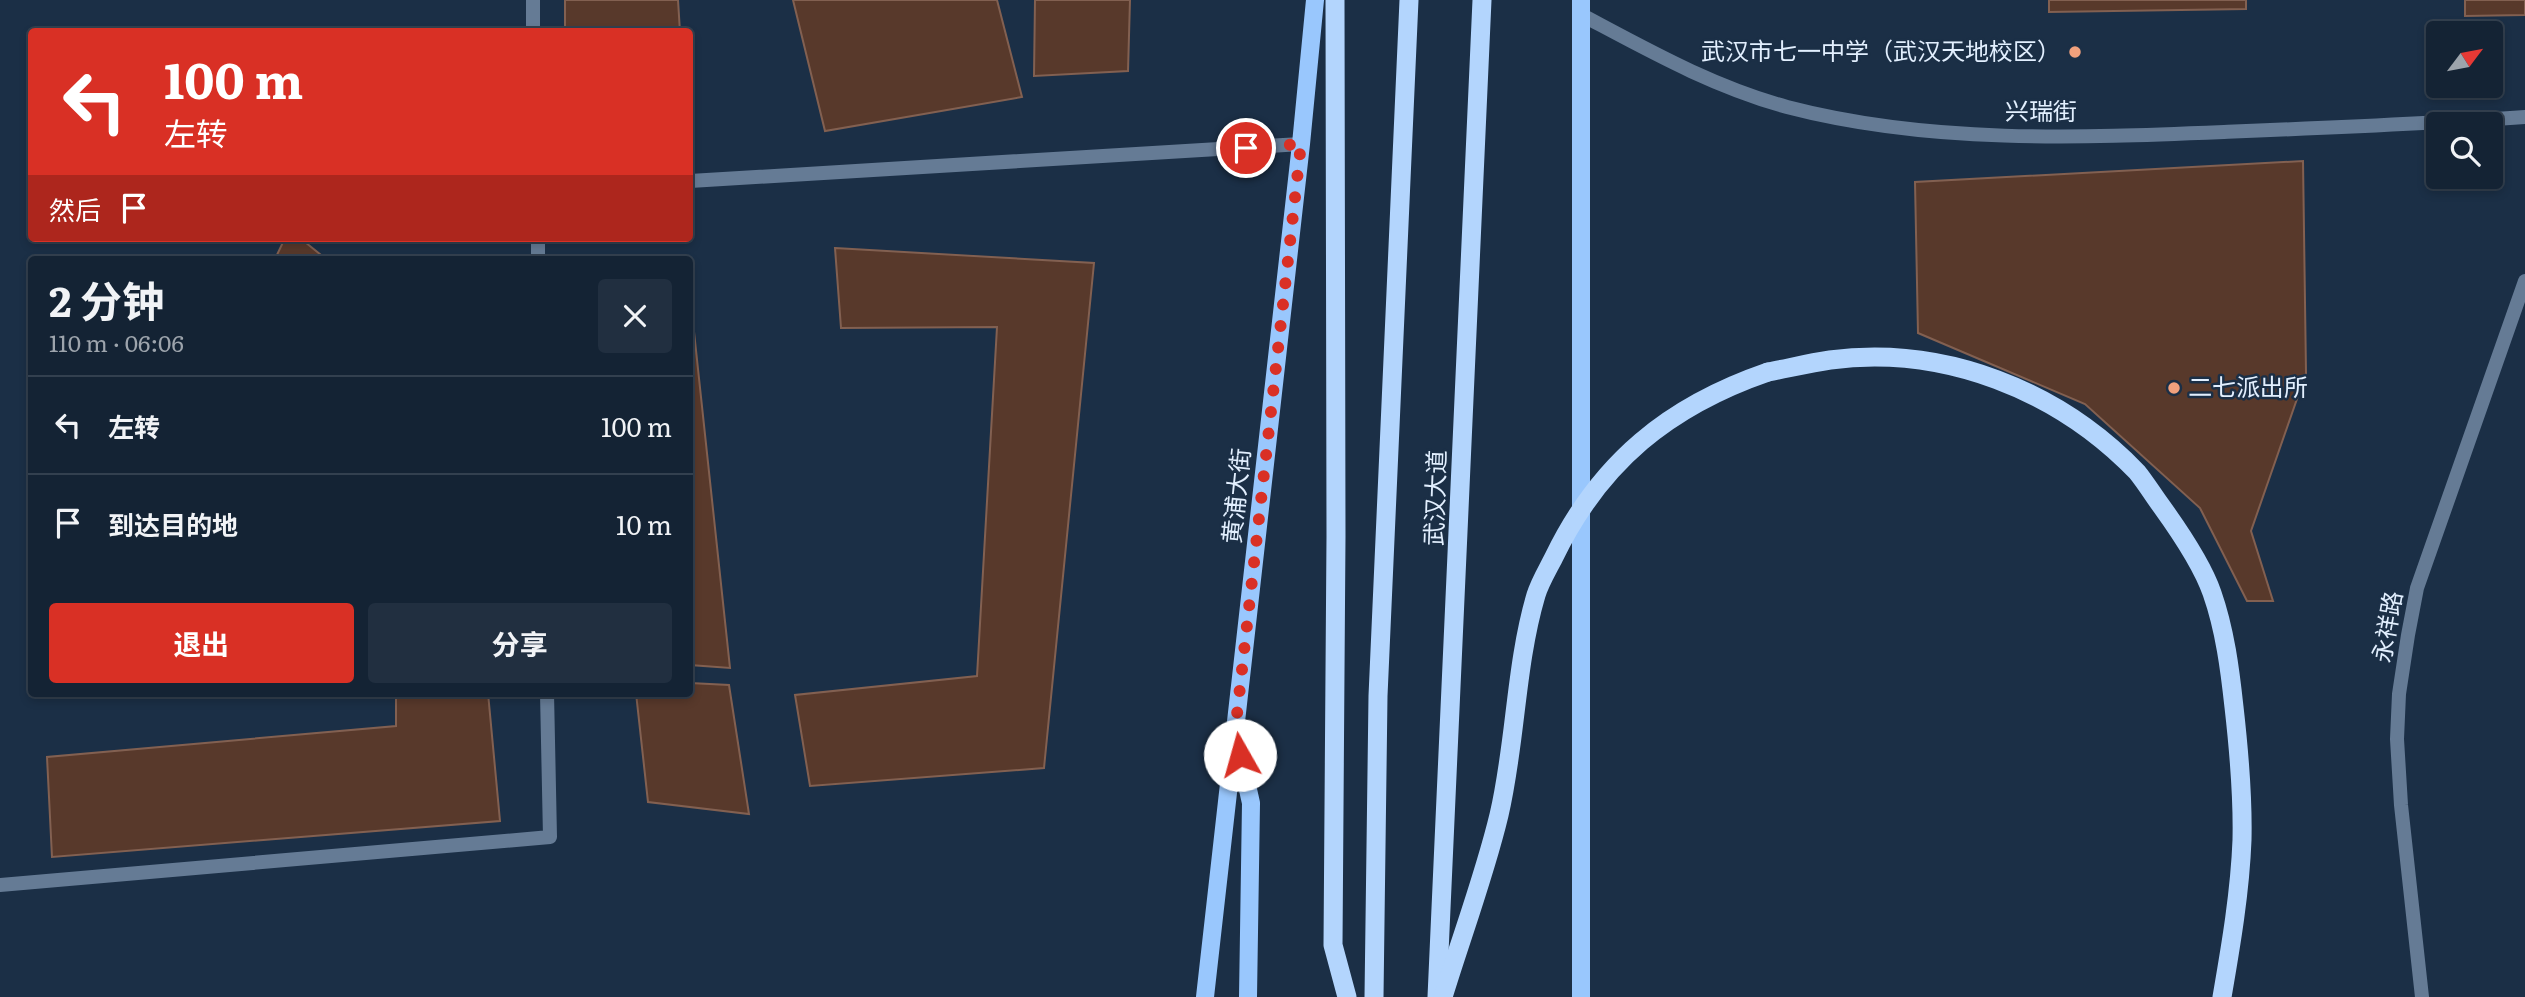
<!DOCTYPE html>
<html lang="zh">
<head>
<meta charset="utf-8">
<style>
	:root { --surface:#142334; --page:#212f40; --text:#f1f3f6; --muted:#9da4ac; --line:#33404f; --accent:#d93025 }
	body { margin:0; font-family:Literata,"Noto Sans SC",serif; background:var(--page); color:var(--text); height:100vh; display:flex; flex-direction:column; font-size:26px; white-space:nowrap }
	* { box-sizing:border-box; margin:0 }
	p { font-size:23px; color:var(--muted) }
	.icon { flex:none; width:38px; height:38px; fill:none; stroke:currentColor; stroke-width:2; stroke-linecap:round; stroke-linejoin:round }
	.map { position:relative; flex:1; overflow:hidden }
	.drawer { position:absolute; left:28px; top:256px; width:665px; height:441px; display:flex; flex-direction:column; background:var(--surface); border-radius:7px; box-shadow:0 4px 10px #0003,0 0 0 2px var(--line) }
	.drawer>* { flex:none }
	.top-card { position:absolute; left:28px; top:28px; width:665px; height:214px; border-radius:7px; box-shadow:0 4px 10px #0003,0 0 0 2px var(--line); background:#d93025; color:#fff; overflow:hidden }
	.needle { width:46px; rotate:58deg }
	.fabs { position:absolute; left:2426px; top:21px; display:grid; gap:14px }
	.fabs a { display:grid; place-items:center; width:77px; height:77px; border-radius:7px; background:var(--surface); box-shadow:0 4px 10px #0003,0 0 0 2px var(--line); font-size:35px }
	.pin { position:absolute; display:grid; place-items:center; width:60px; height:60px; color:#fff; margin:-30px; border:4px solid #fff; border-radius:50%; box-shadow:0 2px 7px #0007 }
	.me { position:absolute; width:77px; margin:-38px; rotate:353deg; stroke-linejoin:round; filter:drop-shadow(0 0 5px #0008) }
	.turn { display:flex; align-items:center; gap:24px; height:147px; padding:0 21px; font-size:32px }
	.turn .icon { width:91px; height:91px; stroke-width:2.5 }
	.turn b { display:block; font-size:49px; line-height:60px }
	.then { display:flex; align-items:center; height:66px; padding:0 21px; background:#0003; gap:14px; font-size:26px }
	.round { display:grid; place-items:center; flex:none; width:74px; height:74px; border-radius:7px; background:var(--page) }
	.summary { display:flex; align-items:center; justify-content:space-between; height:119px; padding:0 21px }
	h1 { font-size:42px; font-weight:700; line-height:52px }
	.button { display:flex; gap:14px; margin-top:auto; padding:14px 21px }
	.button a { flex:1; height:80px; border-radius:7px; background:var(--accent); color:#fff; font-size:28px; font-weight:700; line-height:80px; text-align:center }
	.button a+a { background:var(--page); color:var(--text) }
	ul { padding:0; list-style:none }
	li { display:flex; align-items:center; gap:21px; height:98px; padding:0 21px; border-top:2px solid var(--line) }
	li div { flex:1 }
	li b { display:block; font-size:26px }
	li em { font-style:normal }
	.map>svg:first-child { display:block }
</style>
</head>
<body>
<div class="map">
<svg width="2525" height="997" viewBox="0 0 2525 997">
	<rect width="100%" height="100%" fill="#1b2f46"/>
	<!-- building -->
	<path fill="#58392b" stroke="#826051" stroke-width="2" d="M565 0H678L680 32H565Z
		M793 0H997L1022 97 825 131Z
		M1035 0H1130L1128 71 1034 76Z
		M2049 0H2246V9L2049 12Z
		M2465 0H2525V15L2465 16Z
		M2303 161 2306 373 2251 531 2273 601H2247L2200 508 2085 404 1918 333 1915 182Z
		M285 238H300L326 259H275Z
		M835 248 1094 263 1044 768 810 786 795 695 977 676 997 327 841 328Z
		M690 313H692L730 668 690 665Z
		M690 683 729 685 749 814 648 802 636 693H690Z
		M396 693H488L500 821 52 857 47 757 396 726Z"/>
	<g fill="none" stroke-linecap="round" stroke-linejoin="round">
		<!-- minor -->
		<path stroke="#657b95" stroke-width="14" d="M533 0V32
			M1580 14C1648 50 1711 86 1787 107 1929 144 2078 138 2224 132 2324 128 2425 124 2525 117
			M690 181 1301 144
			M538 238V259
			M0 885 550 837 547 693
			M2422 997 2401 805 2397 739 2399 694 2408 635 2417 588 2525 281"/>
		<!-- primary -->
		<path stroke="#99c7fd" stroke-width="18" d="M1238 745 1251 803 1248 997
			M1205 997 1301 144 1315 0
			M1581 997V0"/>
		<!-- trunk -->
		<path stroke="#b3d5fd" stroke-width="19" d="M1335 0 1336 536 1333 945 1347 997
			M1768 372C1789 368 1810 363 1830 360 1944 345 2058 390 2137 472 2146 483 2153 495 2162 507 2180 532 2202 564 2212 593 2225 630 2230 670 2234 707 2239 751 2243 796 2242 840 2240 892 2231 945 2222 997
			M1374 997 1378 696 1409 0
			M1437 997 1482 0"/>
		<!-- trunk-bridge -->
		<path stroke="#b3d5fd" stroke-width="19" d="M1443 997C1461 938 1485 874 1499 815 1516 743 1515 666 1536 595 1540 582 1548 569 1554 557 1600 462 1669 406 1768 372"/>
	</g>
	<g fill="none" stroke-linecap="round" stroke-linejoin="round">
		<!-- route -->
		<path stroke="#d93025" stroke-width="12" stroke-dasharray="0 21.6" d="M1240 755 1235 732 1301 144 1246 148"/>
	</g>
	<!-- markers -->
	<g fill="#f1a17d" stroke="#1b2f46" stroke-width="2.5">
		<circle cx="2075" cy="52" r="7"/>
		<circle cx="2174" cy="388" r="7"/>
	</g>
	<g text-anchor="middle" stroke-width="5" stroke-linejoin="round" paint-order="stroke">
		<!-- poi labels -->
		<g font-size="24" fill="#e2effe" stroke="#1b2f46" text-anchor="end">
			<text x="2061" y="60">武汉市七一中学（武汉天地校区）</text>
			<text x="2188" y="396" text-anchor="start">二七派出所</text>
		</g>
		<!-- street labels -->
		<g font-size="24" fill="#e2effe" stroke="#1b2f46">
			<text x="2041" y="120">兴瑞街</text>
			<text transform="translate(1237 496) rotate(-84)" y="8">黄浦大街</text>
			<text transform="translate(1436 498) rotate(-88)" y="8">武汉大道</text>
			<text transform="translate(2388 627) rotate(-80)" y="8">永祥路</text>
		</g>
	</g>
</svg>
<div class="fabs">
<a><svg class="needle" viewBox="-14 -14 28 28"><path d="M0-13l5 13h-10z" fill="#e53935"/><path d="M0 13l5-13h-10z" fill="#9da4ac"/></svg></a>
<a><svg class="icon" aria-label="search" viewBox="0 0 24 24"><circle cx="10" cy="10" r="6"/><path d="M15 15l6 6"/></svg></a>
</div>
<div class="pin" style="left:1246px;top:148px;background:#d93025"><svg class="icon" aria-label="arrive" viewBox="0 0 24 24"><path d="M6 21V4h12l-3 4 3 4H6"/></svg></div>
<svg class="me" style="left:1240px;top:755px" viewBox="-20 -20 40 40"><circle r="19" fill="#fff"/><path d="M0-13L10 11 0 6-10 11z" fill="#d93025"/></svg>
<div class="top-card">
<div class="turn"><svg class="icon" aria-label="left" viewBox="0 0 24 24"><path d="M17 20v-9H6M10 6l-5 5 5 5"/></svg><div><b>100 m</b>左转</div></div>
<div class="then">然后<svg class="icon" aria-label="arrive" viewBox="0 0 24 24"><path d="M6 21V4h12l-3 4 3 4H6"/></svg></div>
</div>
<section class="drawer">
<div class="summary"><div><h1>2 分钟</h1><p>110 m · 06:06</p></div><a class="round"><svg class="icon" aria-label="close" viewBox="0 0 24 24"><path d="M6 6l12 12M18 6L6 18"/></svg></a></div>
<ul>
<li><svg class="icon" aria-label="left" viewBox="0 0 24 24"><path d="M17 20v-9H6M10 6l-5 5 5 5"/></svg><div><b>左转</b></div><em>100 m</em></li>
<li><svg class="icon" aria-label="arrive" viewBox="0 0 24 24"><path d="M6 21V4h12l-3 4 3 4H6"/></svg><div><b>到达目的地</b></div><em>10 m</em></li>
</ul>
<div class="button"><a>退出</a><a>分享</a></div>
</section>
</div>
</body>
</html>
